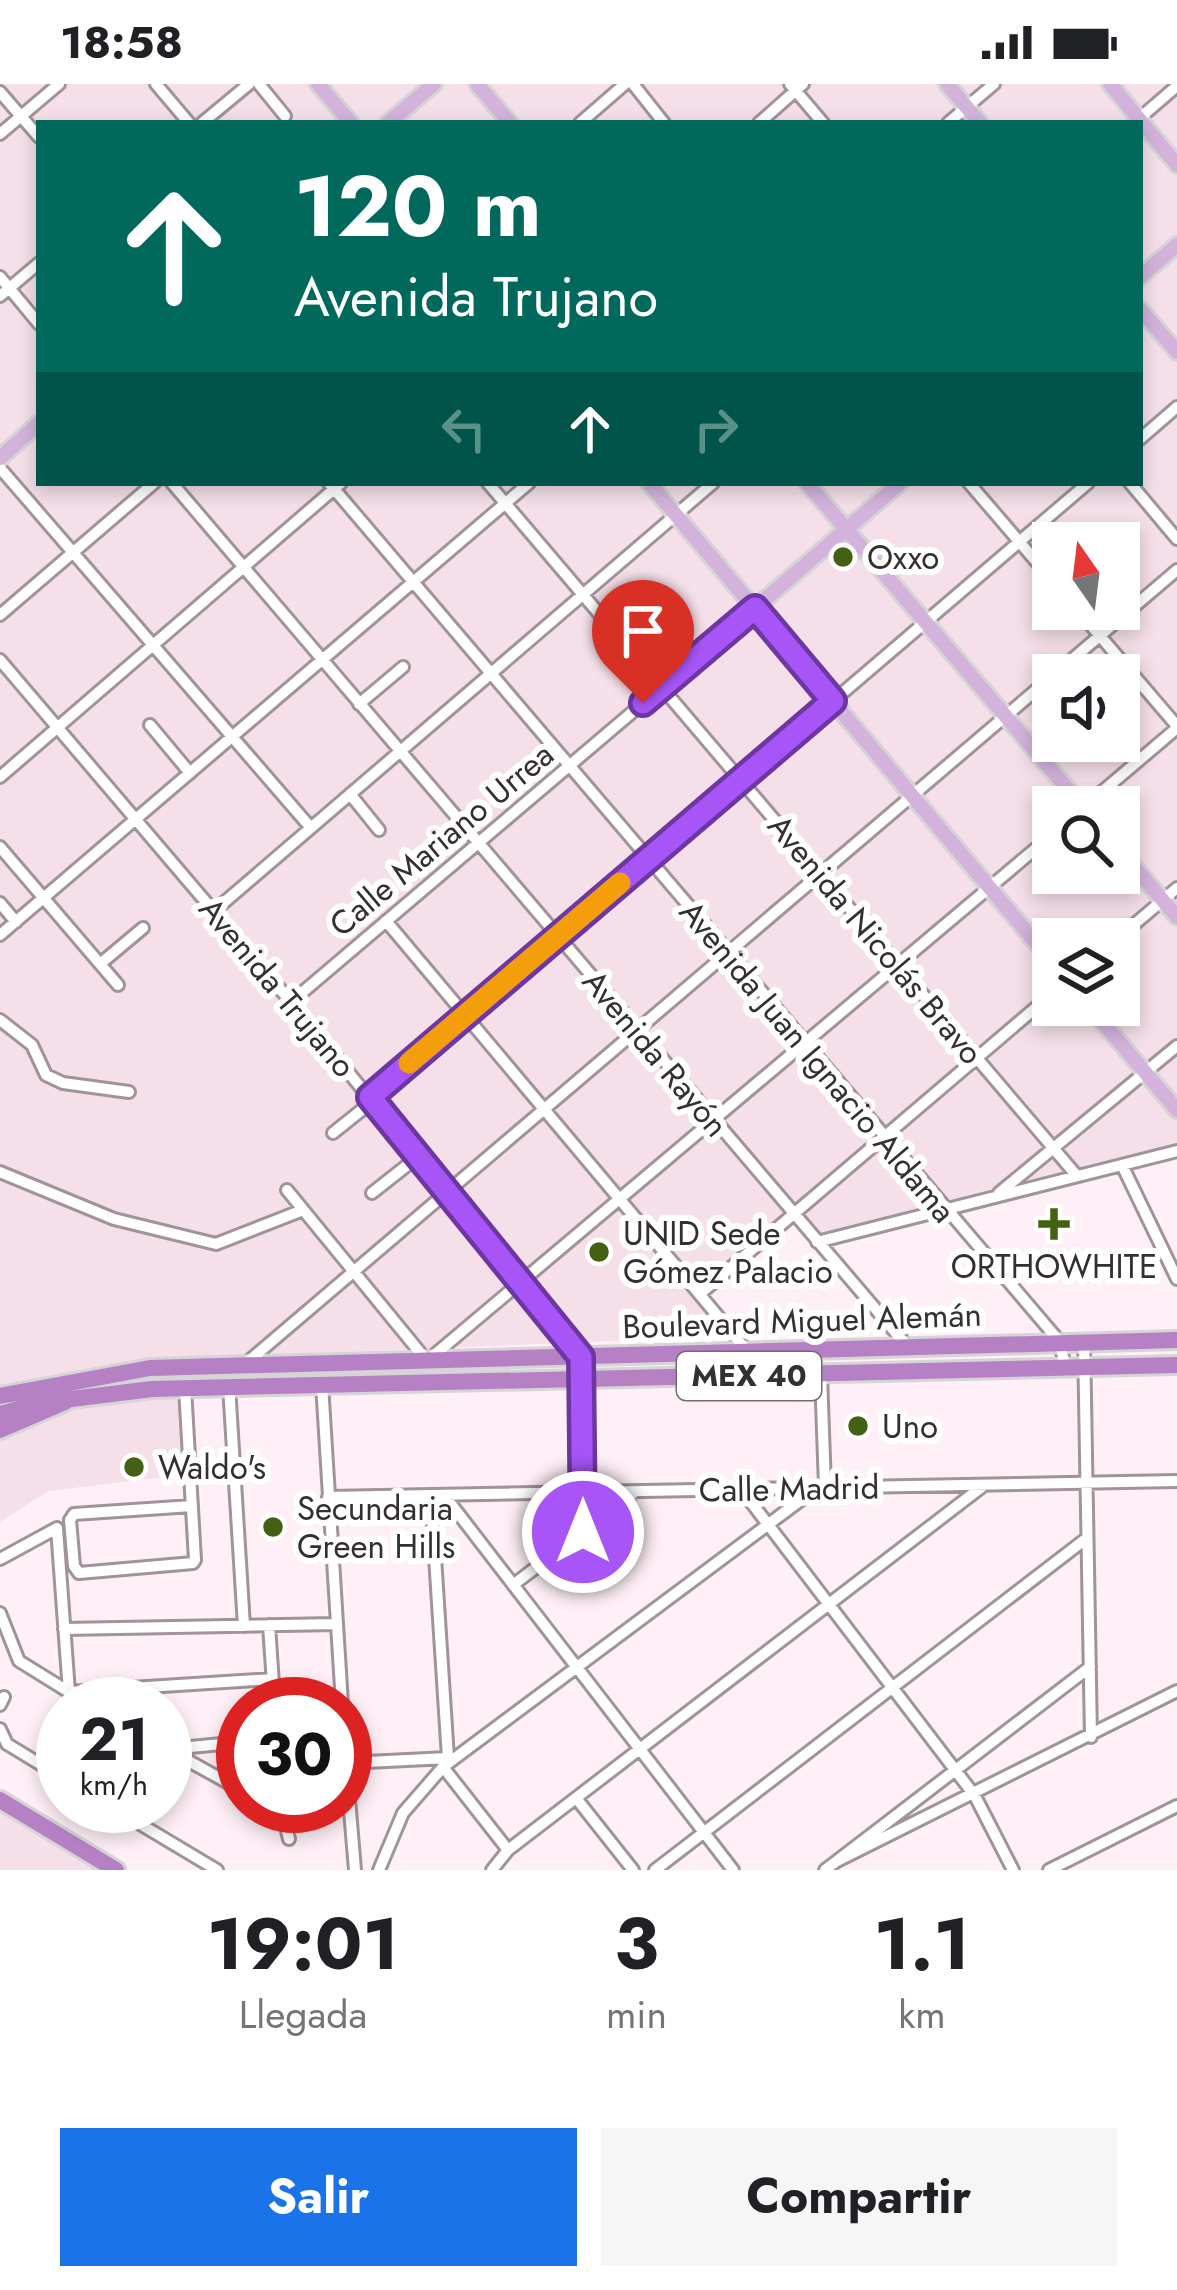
<!DOCTYPE html>
<html lang="es">
<head>
<meta charset="utf-8">
<style>
	:root { --surface:#fff; --page:#f6f6f6; --text:#202124; --muted:#757577; --accent:#1a73e8 }
	body { margin:0; font-family:Jost,sans-serif; background:var(--page); color:var(--text); height:100vh; display:flex; flex-direction:column; font-size:45px; white-space:nowrap }
	* { box-sizing:border-box; margin:0 }
	p { font-size:39px; color:var(--muted) }
	.icon { flex:none; width:66px; height:66px; fill:none; stroke:currentColor; stroke-width:2; stroke-linecap:round; stroke-linejoin:round }
	.map { position:relative; height:1786px; overflow:hidden }
	.details { display:flex; flex-direction:column; background:var(--surface); flex:1 }
	.details>* { flex:none }
	.hud { position:absolute; left:36px; top:36px; width:1107px; height:366px; border-radius:0px; box-shadow:0 6px 18px #0003; background:#00695c; color:#fff; overflow:hidden }
	.needle { width:78px; rotate:346deg }
	.fabs { position:absolute; left:1032px; top:438px; display:grid; gap:24px }
	.fabs a { display:grid; place-items:center; width:108px; height:108px; border-radius:0px; background:var(--surface); box-shadow:0 6px 18px #0003; font-size:60px }
	.speed { position:absolute; left:36px; top:1593px; display:flex; gap:24px; font-size:60px; font-weight:700; text-align:center }
	.speed>* { display:grid; place-content:center; width:156px; height:156px; border-radius:50%; background:var(--surface); box-shadow:0 6px 18px #0003; line-height:1 }
	.speed small { font-size:30px; font-weight:400 }
	.speed .limit { border:18px solid #d22; background:#fff; color:#111 }
	.pin { position:absolute; display:grid; place-items:center; width:102px; height:102px; color:#fff; margin:-123px -51px; border-radius:50% 50% 50% 0; rotate:-45deg; box-shadow:0 0 12px #0007 }
	.pin .icon { rotate:45deg }
	.me { position:absolute; width:132px; margin:-66px; rotate:0deg; stroke-linejoin:round; filter:drop-shadow(0 0 9px #0008) }
	.turn { display:flex; align-items:center; gap:42px; height:252px; padding:0 60px; font-size:54px }
	.turn .icon { width:156px; height:156px; stroke-width:2.5 }
	.turn b { display:block; font-size:84px; line-height:102px }
	.lanes { display:flex; align-items:center; height:114px; padding:0 60px; background:#0003; justify-content:center; gap:60px; direction:ltr }
	.lanes .off { opacity:.35 }
	.eta { display:flex; justify-content:space-evenly; align-items:center; height:204px; text-align:center }
	.eta b { font-size:72px; font-weight:700; line-height:84px }
	.cta { display:flex; gap:24px; margin-top:auto; padding:24px 60px }
	.cta a { flex:1; height:138px; border-radius:0px; background:var(--accent); color:#fff; font-size:48px; font-weight:700; line-height:138px; text-align:center }
	.cta a+a { background:var(--page); color:var(--text) }
	.status { display:flex; justify-content:space-between; align-items:center; height:84px; padding:0 60px; background:var(--surface); direction:ltr }
	.status svg { height:33px; fill:currentColor }
	.map>svg:first-child { display:block }
</style>
</head>
<body>
<div class="status"><b>18:58</b><svg viewBox="0 0 49 12"><path d="M0 12V9h3v3zM5 12V6h3v6zM10 12V3h3v9zM15 12V0h3v12zM26 1h20v11H26zM47 4h2v5h-2z"/></svg></div>
<div class="map">
<svg width="1177" height="1786" viewBox="0 0 1177 1786">
	<rect width="100%" height="100%" fill="#fff0f7"/>
	<!-- built -->
	<path fill="#f5dfe9" fill-rule="evenodd" d="M0 0H1177V1071L824 1161 800 1134 709 1214 740 1252 186 1274 196 1389 49 1407 0 1438ZM39 39H1140V399H39ZM1053 459H1119V525H1053ZM1053 591H1119V657H1053ZM1053 723H1119V789H1053ZM1053 855H1119V921H1053Z
		M0 1727 96 1786H0Z"/>
	<g fill="none" stroke-linecap="round" stroke-linejoin="round">
		<defs>
			<path id="minor" d="M156 0 189 39
				M259 0 285 32
				M633 0 664 39
				M790 0 823 39
				M0 8 39 53
				M202 39 249 0
				M580 39 625 0
				M759 39 803 0
				M948 39 994 0
				M1134 39 1177 2
				M0 50 59 0
				M0 193 39 240
				M0 212 39 179
				M1140 355 1177 323
				M0 384 311 744
				M172 399 908 1263
				M329 399 1060 1258 1065 1283
				M488 399 1077 1092
				M969 399 1053 497
				M1130 399 1177 455
				M1077 525 1177 642
				M0 531 154 399
				M0 576 291 918 581 1273 583 1448
				M359 620 403 583
				M150 641 190 689
				M0 693 341 399
				M350 710 379 746
				M1084 723 1177 644
				M0 763 118 901
				M0 819 16 838
				M214 827 713 399
				M386 837 748 1268
				M0 851 529 399
				M1117 855 1177 804
				M100 880 143 844
				M291 918 755 524
				M0 936 32 961 46 991 63 999 129 1008
				M370 1013 1088 399
				M333 1049 373 1017
				M1122 1081 1177 1195
				M0 1088 114 1135 216 1160 303 1126
				M287 1106 427 1277 1053 750
				M372 1109 419 1072
				M999 1109 1177 962
				M817 1158 1177 1067
				M701 1209 1053 909
				M1084 1257 1091 1653
				M244 1281 1177 486
				M821 1290 825 1403
				M322 1300 342 1620
				M229 1302 244 1542
				M185 1304 195 1476 193 1479 79 1489 74 1482 70 1436 74 1430 192 1422
				M741 1405 975 1712 1013 1786
				M431 1411 448 1674 443 1683 508 1766
				M444 1411 733 1786
				M328 1413 1177 1397
				M0 1475 57 1444 69 1608
				M513 1501 635 1408
				M0 1529 19 1577 69 1608 273 1595
				M269 1541 274 1615
				M64 1545 337 1540
				M0 1621 4 1613
				M0 1645 7 1660 63 1694
				M165 1664 243 1707
				M169 1665 243 1658
				M345 1667 355 1786
				M346 1679 448 1674
				M576 1714 633 1786
				M110 1722 217 1786
				M281 1722 289 1755
				M837 1777 1177 1607
				M379 1786 403 1729 443 1683 817 1404
				M492 1786 508 1766 983 1402
				M655 1786 1087 1454
				M825 1786 1090 1583
				M1049 1786 1177 1722"/>
			<path id="major" d="M318 0 351 39
				M477 0 510 39
				M947 0 980 39
				M1110 0 1177 81
				M388 39 434 0
				M1140 193 1177 161
				M1140 225 1177 268
				M0 374 39 339
				M649 399 1053 879
				M807 399 1083 723
				M755 524 900 399
				M1119 765 1177 833
				M1088 921 1177 1026"/>
			<path id="highway" d="M0 1312 150 1284 1177 1256
				M0 1330 39 1319 152 1305 1177 1281
				M0 1346 65 1318
				M0 1716 116 1786"/>
		</defs>
		<!-- minor casing -->
		<use href="#minor" stroke="#a1939a" stroke-width="16"/>
		<!-- major casing -->
		<use href="#major" stroke="#d6d5d6" stroke-width="20"/>
		<!-- highway casing -->
		<use href="#highway" stroke="#d6d5d6" stroke-width="22"/>
		<!-- minor -->
		<use href="#minor" stroke="#fff" stroke-width="10"/>
		<!-- major -->
		<use href="#major" stroke="#d3b3dc" stroke-width="14"/>
		<!-- highway -->
		<use href="#highway" stroke="#b680c5" stroke-width="16"/>
	</g>
	<g fill="none" stroke-linecap="round" stroke-linejoin="round">
		<defs>
			<path id="route" d="M583 1448 581 1273 370 1013 833 617 755 524 643 619"/>
		</defs>
		<!-- route casing -->
		<use href="#route" stroke="#6d37a1" stroke-width="30"/>
		<!-- route -->
		<use href="#route" stroke="#a855f7" stroke-width="21"/>
		<!-- slow -->
		<path stroke="#f59e0b" stroke-width="21" d="M409 979 620 799"/>
	</g>
	<!-- markers -->
	<g fill="#446113" stroke="#fff" stroke-width="4.5">
		<circle cx="843" cy="473" r="12"/>
		<path d="M1048 1122h12v12h12v12h-12v12h-12v-12h-12v-12h12z"/>
		<circle cx="599" cy="1168" r="12"/>
		<circle cx="858" cy="1342" r="12"/>
		<circle cx="134" cy="1383" r="12"/>
		<circle cx="273" cy="1443" r="12"/>
	</g>
	<g text-anchor="middle" stroke-width="12" stroke-linejoin="round" paint-order="stroke">
		<!-- shield labels -->
		<rect fill="#fff" stroke="#716d6f" stroke-width="3" x="677" y="1268" width="144" height="48" rx="9"/>
		<g font-size="30" font-weight="bold" fill="#342f31">
			<text x="749" y="1302">MEX 40</text>
		</g>
		<!-- poi labels -->
		<g font-size="33" fill="#342f31" stroke="#fff" text-anchor="start">
			<text x="867" y="485">Oxxo</text>
			<text x="623" y="1161">UNID Sede<tspan x="623" dy="38">Gómez Palacio</tspan></text>
			<text x="1054" y="1194" text-anchor="middle">ORTHOWHITE</text>
			<text x="882" y="1354">Uno</text>
			<text x="158" y="1395">Waldo's</text>
			<text x="297" y="1436">Secundaria<tspan x="297" dy="38">Green Hills</tspan></text>
		</g>
		<!-- street labels -->
		<g font-size="33" fill="#342f31" stroke="#fff">
			<text transform="translate(441 755) rotate(-40)" y="12">Calle Mariano Urrea</text>
			<text transform="translate(876 855) rotate(50)" y="12">Avenida Nicolás Bravo</text>
			<text transform="translate(278 903) rotate(50)" y="12">Avenida Trujano</text>
			<text transform="translate(656 969) rotate(50)" y="12">Avenida Rayón</text>
			<text transform="translate(818 977) rotate(50)" y="12">Avenida Juan Ignacio Aldama</text>
			<text transform="translate(802 1236) rotate(-2)" y="12">Boulevard Miguel Alemán</text>
			<text transform="translate(789 1404) rotate(-1)" y="12">Calle Madrid</text>
		</g>
	</g>
</svg>
<div class="fabs">
<a><svg class="needle" viewBox="-14 -14 28 28"><path d="M0-13l5 13h-10z" fill="#e53935"/><path d="M0 13l5-13h-10z" fill="#757577"/></svg></a>
<a><svg class="icon" aria-label="sound" viewBox="0 0 24 24"><path d="M4 9h4l5-4v14l-5-4H4zM17 9q2 3 0 6"/></svg></a>
<a><svg class="icon" aria-label="search" viewBox="0 0 24 24"><circle cx="10" cy="10" r="6"/><path d="M15 15l6 6"/></svg></a>
<a><svg class="icon" aria-label="layers" viewBox="0 0 24 24"><path d="M12 4l9 5-9 5-9-5zM3 14l9 5 9-5"/></svg></a>
</div>
<div class="speed"><div>21<small>km/h</small></div><div class="limit">30</div></div>
<div class="pin" style="left:643px;top:619px;background:#d93025"><svg class="icon" aria-label="arrive" viewBox="0 0 24 24"><path d="M6 21V4h12l-3 4 3 4H6"/></svg></div>
<svg class="me" style="left:583px;top:1448px" viewBox="-20 -20 40 40"><circle r="17" fill="#a855f7" stroke="#fff" stroke-width="3"/><path d="M0-11L8 9 0 5-8 9z" fill="#fff"/></svg>
<div class="hud">
<div class="turn"><svg class="icon" aria-label="ahead" viewBox="0 0 24 24"><path d="M12 20V5M6 11l6-6 6 6"/></svg><div><b>120 m</b>Avenida Trujano</div></div>
<div class="lanes"><svg class="icon off" aria-label="left" viewBox="0 0 24 24"><path d="M17 20v-9H6M10 6l-5 5 5 5"/></svg><svg class="icon" aria-label="ahead" viewBox="0 0 24 24"><path d="M12 20V5M6 11l6-6 6 6"/></svg><svg class="icon off" aria-label="right" viewBox="0 0 24 24"><path d="M7 20v-9h11M14 6l5 5-5 5"/></svg></div>
</div>
</div>
<section class="details">
<div class="eta">
<div><b>19:01</b><p>Llegada</p></div>
<div><b>3</b><p>min</p></div>
<div><b>1.1</b><p>km</p></div>
</div>
<div class="cta"><a>Salir</a><a>Compartir</a></div>
</section>
</body>
</html>
